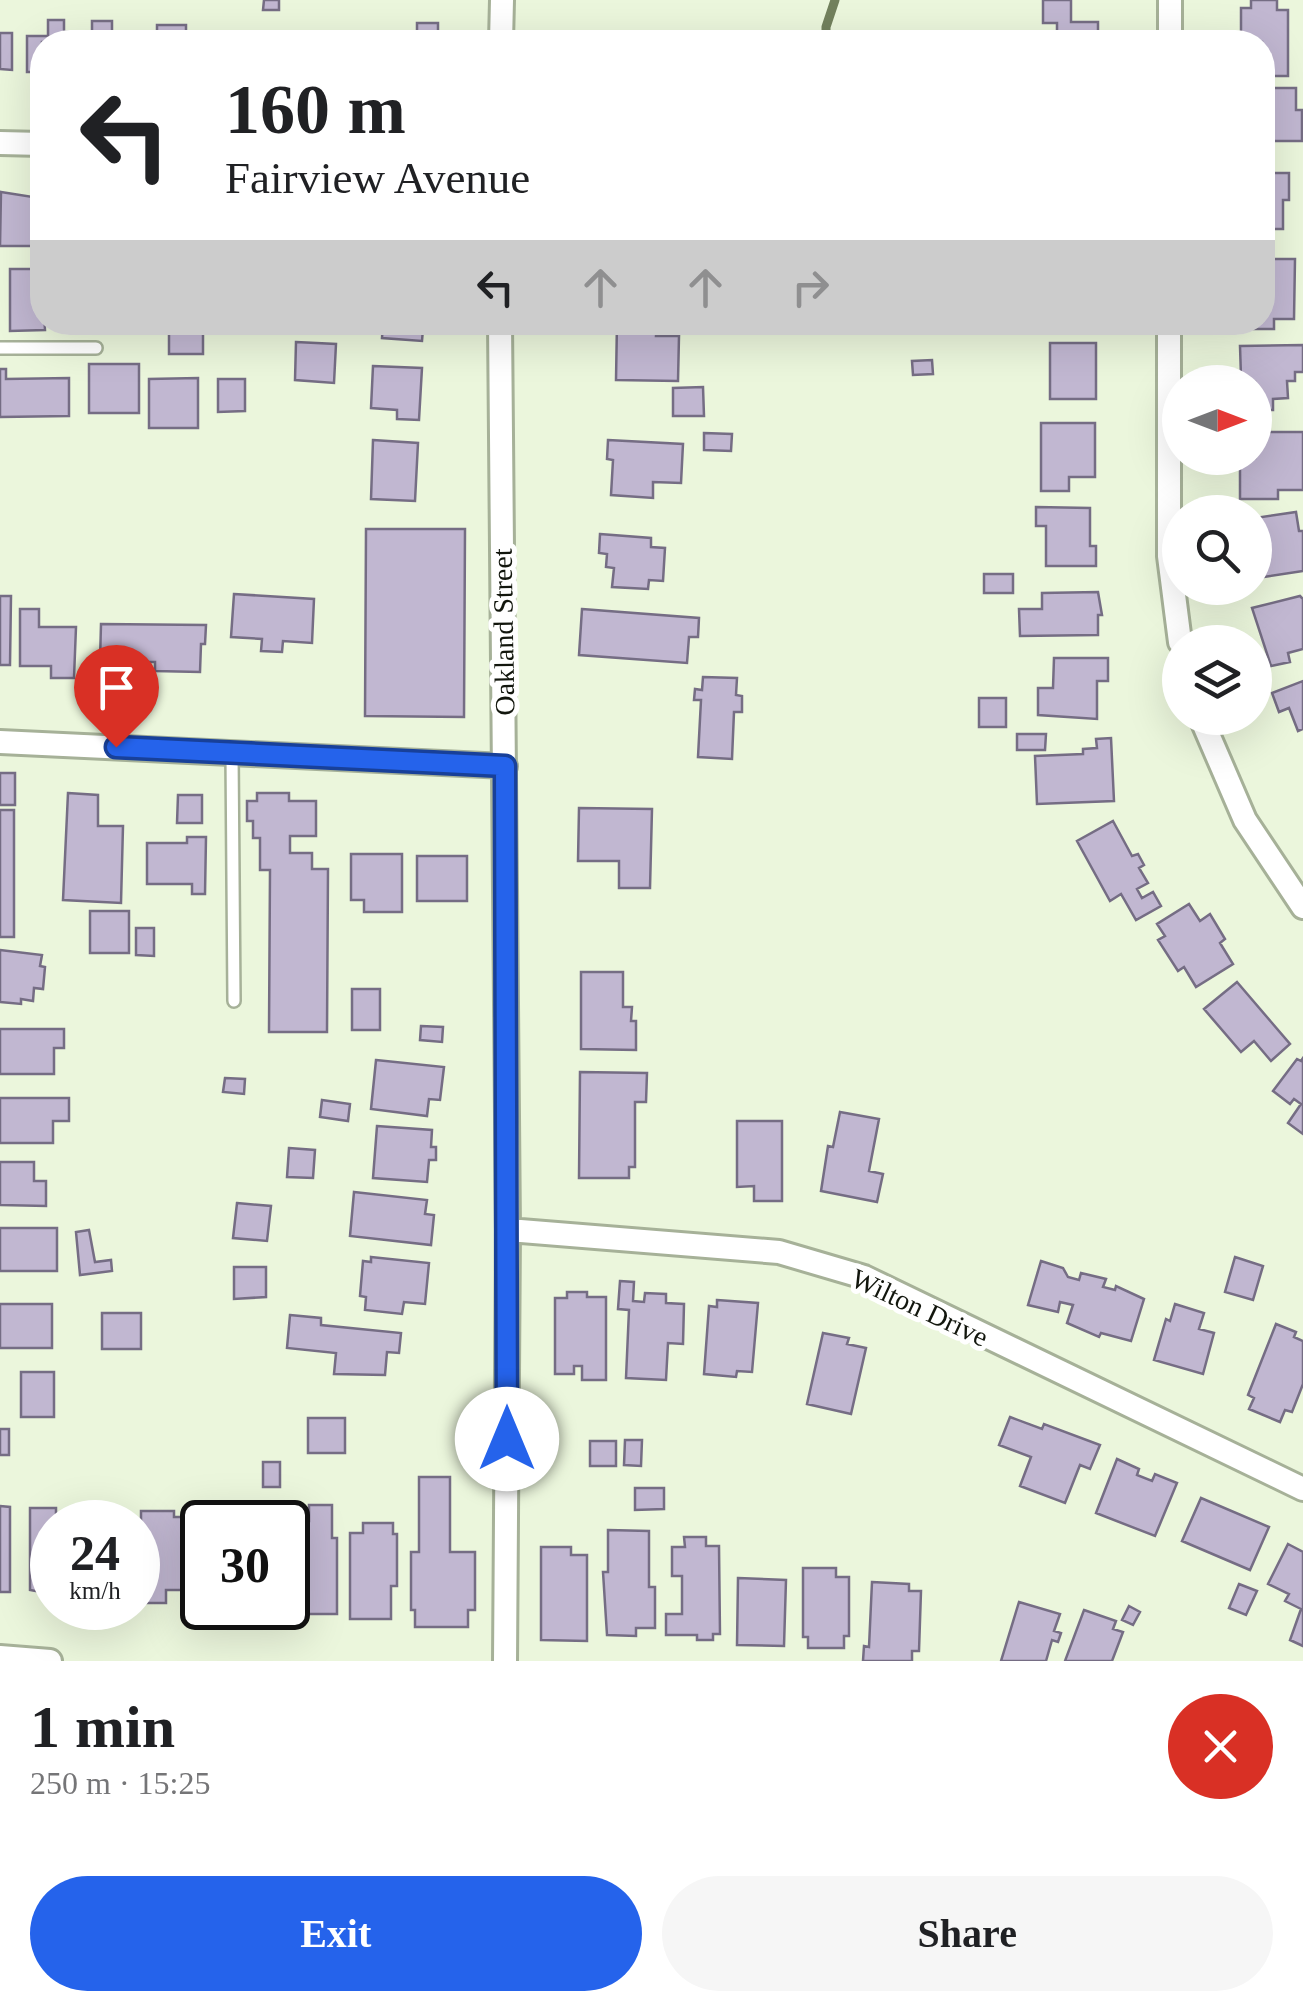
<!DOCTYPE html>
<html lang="en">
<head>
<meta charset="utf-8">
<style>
	:root { --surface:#fff; --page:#f6f6f6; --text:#202124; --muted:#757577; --accent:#2563eb }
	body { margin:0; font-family:Georgia,serif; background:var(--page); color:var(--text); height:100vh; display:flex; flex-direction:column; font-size:38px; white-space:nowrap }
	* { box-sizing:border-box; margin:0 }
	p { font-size:32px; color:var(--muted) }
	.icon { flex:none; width:55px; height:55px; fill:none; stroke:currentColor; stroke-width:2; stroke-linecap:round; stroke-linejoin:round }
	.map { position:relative; height:1661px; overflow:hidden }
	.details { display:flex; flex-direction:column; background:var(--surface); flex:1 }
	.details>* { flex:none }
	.banner { position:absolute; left:30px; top:30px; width:1245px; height:305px; border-radius:40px; box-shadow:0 10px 40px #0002; background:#fff; color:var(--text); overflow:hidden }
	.needle { width:65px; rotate:90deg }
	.tools { position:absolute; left:1162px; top:365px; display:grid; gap:20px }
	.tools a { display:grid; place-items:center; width:110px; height:110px; border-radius:50%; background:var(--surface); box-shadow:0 10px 40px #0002; font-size:50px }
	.speed { position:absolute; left:30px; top:1500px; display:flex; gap:20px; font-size:50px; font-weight:700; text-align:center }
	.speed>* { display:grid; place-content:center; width:130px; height:130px; border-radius:50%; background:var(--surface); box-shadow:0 10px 40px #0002; line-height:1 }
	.speed small { font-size:25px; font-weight:400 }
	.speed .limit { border:5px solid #111; border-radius:15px; background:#fff; color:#111 }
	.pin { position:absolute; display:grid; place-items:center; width:85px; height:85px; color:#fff; margin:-102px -42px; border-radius:50% 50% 50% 0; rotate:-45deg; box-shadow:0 0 10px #0007 }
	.pin .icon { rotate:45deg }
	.me { position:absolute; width:110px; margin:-55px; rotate:0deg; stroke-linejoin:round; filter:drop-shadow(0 0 8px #0008) }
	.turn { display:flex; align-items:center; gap:35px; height:210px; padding:0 30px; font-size:45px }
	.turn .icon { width:130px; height:130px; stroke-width:2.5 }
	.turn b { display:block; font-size:70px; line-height:85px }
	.lanes { display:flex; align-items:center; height:95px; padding:0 30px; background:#0003; justify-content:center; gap:50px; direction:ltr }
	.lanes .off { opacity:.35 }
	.round { display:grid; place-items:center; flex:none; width:105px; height:105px; border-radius:52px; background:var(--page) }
	.headline { display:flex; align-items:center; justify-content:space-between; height:170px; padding:0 30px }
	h1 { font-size:60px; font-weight:600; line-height:75px }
	.cta { display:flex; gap:20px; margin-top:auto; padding:20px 30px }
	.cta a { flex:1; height:115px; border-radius:60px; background:var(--accent); color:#fff; font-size:40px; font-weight:600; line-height:115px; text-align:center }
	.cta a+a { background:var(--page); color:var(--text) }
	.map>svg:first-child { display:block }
</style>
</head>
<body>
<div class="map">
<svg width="1303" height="1661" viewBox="0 0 1303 1661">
	<rect width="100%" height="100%" fill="#ebf6dc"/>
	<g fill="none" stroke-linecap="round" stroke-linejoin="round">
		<!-- stream -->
		<path stroke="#72815d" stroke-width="9" d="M826 42V27L835 0"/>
	</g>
	<!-- building -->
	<path fill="#c1b7d1" stroke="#756d84" stroke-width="2.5" d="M264 0H279V10H263Z
		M1043 0H1071V22H1098V42H1057V23H1043Z
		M1251 0H1277V10H1288V76H1262V42H1241V8H1251Z
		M48 20H64V32H77V42H42V72H27V36H48Z
		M92 21H112V38H141V42H92Z
		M417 23H438V42H417Z
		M157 25H186V42H157Z
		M0 33H12V70L0 69Z
		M1262 88H1296V110H1302V141H1271V153H1262Z
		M1262 173H1289V200H1283V229H1268V241H1262Z
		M1 192 33 197V210L42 211V242H32V246H0Z
		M1262 259H1295L1294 319H1274V329H1252V322H1262Z
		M10 269H42L45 330 10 331Z
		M383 322H432V329H423L422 341 382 338Z
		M617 322H657L656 336H679L678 381 616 380Z
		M1035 322H1097V329H1035Z
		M169 325H203V354H169Z
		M296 342 336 344 334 383 295 380Z
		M1050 343H1096V399H1050Z
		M1303 345V372H1295V381H1287L1288 398 1273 399V410H1255V382H1244V377H1241L1240 346Z
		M932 360 933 374 913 375 912 361Z
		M89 364H139V413H89Z
		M373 366 422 368 419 420 397 419V410L371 408Z
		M0 369H6V379L69 378V416L0 417Z
		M198 378V428H149V379Z
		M218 379H245V411L218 412Z
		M703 387 704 416H673V388Z
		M1041 423H1095V477H1069V491H1041Z
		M1255 432H1303V490H1278V499H1240V458H1255Z
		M704 433 732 434 731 451 704 450Z
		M373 440 418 443 415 501 371 499Z
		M608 440 683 444 681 483 653 482V498L611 495 613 460 607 459Z
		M1036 507 1090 508V546H1096V566H1046V526H1036Z
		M1296 512 1299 531H1303V571L1257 578 1255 518Z
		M366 529H465L464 717 365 716Z
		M600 534 651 538V547L665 548 663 581 649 580 648 589 612 587 614 568 606 567 607 554 599 553Z
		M984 574H1013V593H984Z
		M1098 592 1102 615H1098V635L1020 636 1019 609H1042V593Z
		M234 594 314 599 312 643 283 641 282 652 261 651 262 639 231 637Z
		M0 596H11L10 665H0Z
		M1300 596 1303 599V649L1288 653 1290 662 1271 666 1252 608Z
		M20 609H39V627H76L74 678H51V666H20Z
		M582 609 699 618 698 637H689L687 663 579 655Z
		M101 624 206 625 205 644H201L200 672 155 671V662H133V671L106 670V661H100Z
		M1054 658H1108V681H1097V719L1038 715V688H1053Z
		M703 677 737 678 736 695 742 696V712H734L732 759 698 757 701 700H694L695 689 702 690Z
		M1303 681V729L1298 731 1289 708 1279 712 1272 693Z
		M979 698H1006V727H979Z
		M1017 734H1046L1045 750H1017Z
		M1111 738 1114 801 1037 804 1035 756 1083 754V749L1097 748 1096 739Z
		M0 773H15V805H0Z
		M68 793 98 795V826H123L121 903 63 900Z
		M257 793H289V801H316V836H290V853H312V869H328L327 1032H269L270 870H260V838H253V821H247V801H257Z
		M178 795H202V823H177Z
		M579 808 652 809 650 888H619V861H578Z
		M0 810H14V937H0Z
		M1113 821 1132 856 1138 854 1144 865 1139 868 1148 883 1137 889 1142 898 1153 892 1161 906 1136 920 1121 894 1110 901 1077 841Z
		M187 837H206L205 894H192V884H147V843H187Z
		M351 854H402V912H364V900H351Z
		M417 856H467V901H417Z
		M1189 904 1200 921 1210 914 1225 939 1220 943 1233 964 1196 987 1184 967 1178 971 1158 940 1165 936 1157 924Z
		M90 911H129V953H90Z
		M136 928H154V956L136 955Z
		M0 950 42 955 40 966 45 967 43 989 34 988 33 1001 21 999V1004L0 1002Z
		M581 972H623V1007H632L631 1021H636V1050L581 1049Z
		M1237 982 1290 1044 1271 1061 1254 1041 1241 1052 1204 1009Z
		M352 989H380V1030H352Z
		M421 1026 443 1027 442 1042 420 1040Z
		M0 1029H64V1048H54V1074H0Z
		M1303 1058V1134L1288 1123 1301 1104 1294 1099 1290 1104 1273 1091 1297 1059 1301 1061Z
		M376 1060 444 1067 440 1100 429 1099 427 1116 371 1109Z
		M580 1072 647 1073 646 1102H635V1167H629V1178H579Z
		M225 1078 245 1079 244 1094 223 1092Z
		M0 1098H69V1121H53V1143H0Z
		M322 1100 350 1104 348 1121 320 1117Z
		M840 1112 879 1119 869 1171 883 1174 877 1202 821 1191 828 1146 833 1147Z
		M737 1121H782V1201H754V1186L737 1187Z
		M377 1126 432 1130 431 1147H436V1160H429L427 1182 373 1178Z
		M289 1148 315 1150 313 1178 287 1177Z
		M0 1162H34V1181H46V1206L0 1205Z
		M354 1192 427 1200 425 1214 434 1215 431 1245 350 1236Z
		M237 1203 271 1206 267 1241 233 1238Z
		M0 1228H57V1271H0Z
		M89 1230 95 1262 111 1260 112 1271 80 1275 76 1232Z
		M371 1257 429 1263 425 1304 404 1302 402 1314 365 1310 366 1297 360 1296 363 1261 371 1262Z
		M1235 1257 1263 1266 1253 1300 1225 1292Z
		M1041 1261 1063 1268 1068 1277 1079 1280 1081 1273 1106 1279 1103 1287 1115 1290 1116 1286 1144 1299 1131 1341 1101 1333 1099 1337 1067 1323 1073 1305 1060 1302 1058 1312 1028 1305Z
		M234 1267H266V1297L234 1299Z
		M620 1281 634 1282 633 1301 644 1302 645 1293 666 1294V1303L684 1304 683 1344 668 1343 666 1380 626 1378 629 1310 618 1309Z
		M567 1292H587V1297H606V1380H582V1366H574V1374H555V1298H567Z
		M717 1300 758 1303 752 1372 737 1371 736 1377 704 1374 709 1306 717 1307Z
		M0 1304H52V1348H0Z
		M1175 1304 1204 1313 1199 1329 1214 1333 1203 1374 1154 1360 1166 1319 1170 1321Z
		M102 1313H141V1349H102Z
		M290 1315 321 1318V1325L401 1333 399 1353 387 1352 385 1375 334 1374 336 1353 287 1348Z
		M1276 1324 1296 1332 1294 1337 1303 1341V1384L1292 1412 1285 1410 1280 1422 1249 1409 1254 1398 1248 1395Z
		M823 1333 849 1338 847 1344 866 1348 851 1414 807 1404Z
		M21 1372H54V1417H21Z
		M1010 1417 1042 1429 1044 1424 1100 1445 1090 1469 1080 1465 1065 1503 1020 1486 1031 1457 999 1445Z
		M308 1418H345V1453H308Z
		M0 1429H9V1455H0Z
		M625 1440H642L641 1466 624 1465Z
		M590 1441H616V1466H590Z
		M1117 1459 1139 1469 1137 1475 1152 1481 1155 1474 1177 1483 1155 1536 1096 1513Z
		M263 1462H280V1487H263Z
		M419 1477H450V1552H475V1610H468V1627H415V1610H411V1552H419Z
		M635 1488H664V1509L635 1510Z
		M1201 1498 1269 1527 1250 1570 1182 1541Z
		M309 1505H332V1538H337V1614H285L286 1521H309Z
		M0 1506 10 1507V1592H0Z
		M30 1508H56V1522H52V1594L30 1590Z
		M141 1511H174V1517H193V1546H182V1590H166V1603H138V1527H141Z
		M363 1523H393V1534H397V1586H391V1619H350V1533H363Z
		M608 1530 649 1531V1587H655V1628H636V1636L607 1635 603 1572H608Z
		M684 1537H706V1546H719L720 1634H713V1640H697V1635H666V1614H682V1576H672V1547H685Z
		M1288 1544 1303 1552V1646L1290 1640 1301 1609 1285 1601 1289 1594 1268 1584Z
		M541 1547H571V1555H587V1641L541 1640Z
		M803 1568H836V1577H849V1636H844V1648H808V1637H803Z
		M738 1578 786 1580 784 1646 737 1645Z
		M872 1582 909 1584V1591H921L919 1651H912V1661H863L864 1646 869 1647Z
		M1239 1584 1257 1591 1246 1615 1229 1608Z
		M1019 1602 1060 1614 1054 1631 1061 1633 1058 1642 1052 1640 1046 1661H1001Z
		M1129 1606 1140 1612 1133 1625 1122 1620Z
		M1084 1610 1116 1621 1113 1629 1123 1632 1112 1661H1065Z"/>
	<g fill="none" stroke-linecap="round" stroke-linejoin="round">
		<defs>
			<path id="lane" d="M0 348H96
				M232 753 234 1001"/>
			<path id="street" d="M501 42 502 0
				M1170 42V0
				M0 143 42 144
				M500 322 508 1230 505 1661
				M1169 322V556L1180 642
				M1201 718 1245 820 1303 907
				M0 742 505 766
				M508 1230 779 1252 864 1277 1303 1489
				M0 1657 50 1661"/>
		</defs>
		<!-- lane casing -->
		<use href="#lane" stroke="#a6b198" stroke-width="16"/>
		<!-- street casing -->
		<use href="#street" stroke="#a6b198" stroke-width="28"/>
		<!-- lane -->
		<use href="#lane" stroke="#fff" stroke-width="11"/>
		<!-- street -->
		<use href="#street" stroke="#fff" stroke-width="22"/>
	</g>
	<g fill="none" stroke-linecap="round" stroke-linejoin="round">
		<defs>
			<path id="route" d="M116 747 505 766 507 1439"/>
		</defs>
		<!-- route casing -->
		<use href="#route" stroke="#184099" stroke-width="25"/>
		<!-- route -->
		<use href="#route" stroke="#2563eb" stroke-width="18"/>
	</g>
	<g text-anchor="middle" stroke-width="10" stroke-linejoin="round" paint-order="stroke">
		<!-- street labels -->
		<g font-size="28" fill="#12160d" stroke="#fff">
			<text transform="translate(503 632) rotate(-91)" y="10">Oakland Street</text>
			<text transform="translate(920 1307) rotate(25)" y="10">Wilton Drive</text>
		</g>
	</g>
</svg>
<div class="tools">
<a><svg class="needle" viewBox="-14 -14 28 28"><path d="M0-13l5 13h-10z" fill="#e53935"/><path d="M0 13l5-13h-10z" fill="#757577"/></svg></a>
<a><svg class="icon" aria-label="search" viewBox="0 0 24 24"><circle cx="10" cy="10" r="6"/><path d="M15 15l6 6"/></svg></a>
<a><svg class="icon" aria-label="layers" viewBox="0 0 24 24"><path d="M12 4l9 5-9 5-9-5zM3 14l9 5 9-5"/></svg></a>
</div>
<div class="speed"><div>24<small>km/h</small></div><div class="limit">30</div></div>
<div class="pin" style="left:116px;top:747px;background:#d93025"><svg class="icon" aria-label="arrive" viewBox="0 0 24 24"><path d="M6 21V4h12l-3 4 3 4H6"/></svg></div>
<svg class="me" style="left:507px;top:1439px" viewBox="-20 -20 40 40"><circle r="19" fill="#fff"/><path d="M0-13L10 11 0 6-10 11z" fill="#2563eb"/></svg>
<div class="banner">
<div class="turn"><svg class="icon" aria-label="left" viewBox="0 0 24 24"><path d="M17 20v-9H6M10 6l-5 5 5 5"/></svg><div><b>160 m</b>Fairview Avenue</div></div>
<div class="lanes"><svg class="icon" aria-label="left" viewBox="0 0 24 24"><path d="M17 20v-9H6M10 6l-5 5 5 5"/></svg><svg class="icon off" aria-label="ahead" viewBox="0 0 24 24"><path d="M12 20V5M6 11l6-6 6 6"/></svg><svg class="icon off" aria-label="ahead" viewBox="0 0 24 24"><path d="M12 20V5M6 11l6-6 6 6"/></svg><svg class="icon off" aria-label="right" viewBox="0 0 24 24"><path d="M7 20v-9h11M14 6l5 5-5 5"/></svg></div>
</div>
</div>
<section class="details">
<div class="headline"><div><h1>1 min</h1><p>250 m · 15:25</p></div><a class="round" style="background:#d93025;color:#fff"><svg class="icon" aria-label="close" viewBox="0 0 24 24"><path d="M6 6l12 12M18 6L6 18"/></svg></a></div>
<div class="cta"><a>Exit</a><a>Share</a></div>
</section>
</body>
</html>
